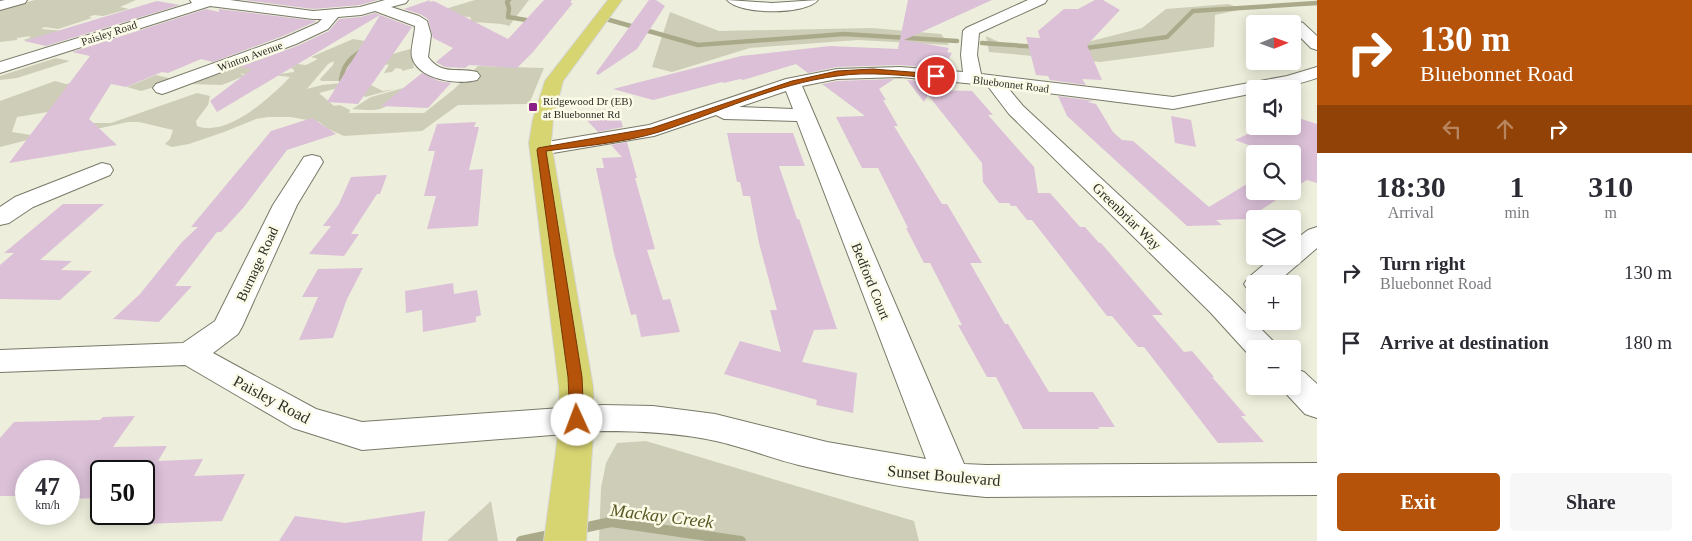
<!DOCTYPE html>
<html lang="en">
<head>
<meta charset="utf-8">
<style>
	:root { --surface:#fff; --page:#f7f7f7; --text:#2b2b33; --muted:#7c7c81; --accent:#b45309 }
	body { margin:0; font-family:"Times New Roman",serif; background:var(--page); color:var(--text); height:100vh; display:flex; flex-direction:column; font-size:19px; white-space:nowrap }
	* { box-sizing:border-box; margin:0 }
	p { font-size:16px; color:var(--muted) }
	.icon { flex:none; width:28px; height:28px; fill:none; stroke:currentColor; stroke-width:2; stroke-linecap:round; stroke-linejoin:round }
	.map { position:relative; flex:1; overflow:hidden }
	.drawer { display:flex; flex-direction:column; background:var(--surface); width:375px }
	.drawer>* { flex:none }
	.top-card { background:#b45309; color:#fff; overflow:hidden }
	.needle { width:32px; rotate:89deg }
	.controls { position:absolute; left:1246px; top:15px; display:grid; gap:10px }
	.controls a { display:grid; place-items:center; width:55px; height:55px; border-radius:5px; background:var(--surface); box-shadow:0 2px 12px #0003; font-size:25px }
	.speed { position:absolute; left:15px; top:460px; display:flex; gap:10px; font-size:25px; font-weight:700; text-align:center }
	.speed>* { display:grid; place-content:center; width:65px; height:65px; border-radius:50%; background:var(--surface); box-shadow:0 2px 12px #0003; line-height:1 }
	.speed small { font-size:12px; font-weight:400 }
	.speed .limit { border:2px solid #111; border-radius:8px; background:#fff; color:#111 }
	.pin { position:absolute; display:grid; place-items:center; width:42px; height:42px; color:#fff; margin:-21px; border:2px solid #fff; border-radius:50%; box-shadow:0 1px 5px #0007 }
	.me { position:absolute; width:55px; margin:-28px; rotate:358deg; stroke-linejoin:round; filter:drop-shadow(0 0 4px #0008) }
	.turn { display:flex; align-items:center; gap:18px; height:105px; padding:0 20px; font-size:22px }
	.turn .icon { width:65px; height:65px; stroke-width:2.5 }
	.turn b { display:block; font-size:35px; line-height:42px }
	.lanes { display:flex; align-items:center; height:48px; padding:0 20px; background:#0003; justify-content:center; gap:25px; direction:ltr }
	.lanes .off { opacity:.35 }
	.eta { display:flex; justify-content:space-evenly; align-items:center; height:85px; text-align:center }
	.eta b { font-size:30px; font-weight:700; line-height:35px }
	.button { display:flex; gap:10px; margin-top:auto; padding:10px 20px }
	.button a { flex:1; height:58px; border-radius:5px; background:var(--accent); color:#fff; font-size:20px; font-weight:700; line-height:58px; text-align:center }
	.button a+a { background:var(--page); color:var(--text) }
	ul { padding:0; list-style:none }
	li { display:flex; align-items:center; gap:15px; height:70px; padding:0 20px }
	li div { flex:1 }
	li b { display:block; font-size:19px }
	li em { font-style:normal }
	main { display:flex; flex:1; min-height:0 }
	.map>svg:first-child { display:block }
</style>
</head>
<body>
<main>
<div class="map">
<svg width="1317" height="541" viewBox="0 0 1317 541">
	<rect width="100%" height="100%" fill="#edeedb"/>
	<!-- green -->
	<path fill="#ceceb8" d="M35 0H136L120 7 129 9 103 16 94 15 89 17 92 18 58 29 45 27 41 29 65 31 31 42 23 40 30 38 29 37 31 36 17 38V40L0 42V9Z
		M475 0H529L509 26C499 22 484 24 472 22L470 17 453 16 445 9Z
		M1228 4 1243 9 1215 15 1214 47 1100 62 989 52 986 36 1009 47 1044 50 1080 44 1142 28 1166 9Z
		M670 12 719 31 872 28 941 34 949 45 858 40 750 48 672 72 652 67Z
		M353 39 371 42 346 69 349 81H321L320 79 333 65 334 61 328 64 307 89 322 85 343 83 349 85 376 80 369 84 383 91 395 89 365 97 349 85 319 93 334 106 340 105 350 110 349 113H424L453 90 478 66 544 68 529 104 458 105 422 131 344 136 328 129 319 122 290 117H268L256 119 224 132 189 144 172 147 165 144 170 139 173 130 139 122H128L101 128 47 135 0 147V101L55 81 66 84 73 83 60 110 17 117 12 132 31 135 86 123H111L197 93 210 96 208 105 196 121 197 126C227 138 271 97 290 77L273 75 294 72V70L291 68 297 64 306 65 318 59 311 57Z
		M410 49H416L413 61 414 68 402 71V69L396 68 392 72 384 73 389 65 384 64 389 55Z
		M253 57 272 61 246 75 240 73 244 76 222 85 189 84Z
		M56 58 70 61 17 78 0 80V76Z
		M156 75 177 80 141 91 127 87Z
		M407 87C383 110 386 112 352 109L371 97Z
		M646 441 914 521 919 541H599L601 488 606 463 617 443Z
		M491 501 498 541H447Z"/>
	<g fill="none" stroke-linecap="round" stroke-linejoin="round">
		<!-- stream-far1 -->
		<path stroke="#aaaa8a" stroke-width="4.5" d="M509 0 507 2 509 8 508 17 526 20
			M606 19 698 45 844 34 957 41
			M982 43 1037 47
			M1079 49 1167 37 1193 11 1317 3
			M341 80C343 65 350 58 363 50"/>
		<!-- stream -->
		<path stroke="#aaaa8a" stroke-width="10" d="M578 529 611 522 741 541
			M521 541 554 534"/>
	</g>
	<!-- building -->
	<path fill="#dbc0d8" d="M244 0H378L360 5 313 9Z
		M430 0 429 2 434 1 508 39 544 0H572L570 3H573L533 52 517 68 469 65 465 68 445 67 436 62 453 48 433 38 428 19 420 14 404 9Z
		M649 0H656L665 6 637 49 598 75 596 73Z
		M908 0H992L904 40 949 48 947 52 952 53 943 69 900 65 837 67 808 73 796 64 743 80 740 79 724 83 722 82 653 100 613 89 741 56 830 46 898 49Z
		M1095 0H1103L1120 10 1087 45 1102 80 1082 79 1086 85 1050 80 1048 76 1036 75 1026 37 1040 38 1038 31 1064 9H1078Z
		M157 1 180 5 46 46 24 41Z
		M206 9 219 12V9L317 21 283 36 213 62 201 59 168 73 162 72 126 87 111 84 89 119 117 145 9 163 90 56 72 52Z
		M375 13 380 15 217 112 210 101 252 69 240 67 297 46 329 31 339 19 361 17Z
		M380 15 412 27 358 104 327 102Z
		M422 73 439 81 451 83 428 108 381 106Z
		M894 79 879 89 886 100H883L898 126H894L942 204H947L982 263H970L1005 324H1008L1049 392H1093L1115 427H1098L1100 429H1023L996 377H987L958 325H962L930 263H924L906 228H908L878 168H862L836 117 865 116 822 84 837 81Z
		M907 80 935 82 931 90 972 91 993 115H988L1034 167 1038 193H1050L1080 227H1085L1099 243H1101L1163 315H1152L1184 352 1192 351 1214 377H1212L1246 416H1241L1264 442 1218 443 1144 347H1138L1112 316H1107L1032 220H1027L1016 206H1011L1009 203H999L983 182 982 163 928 95 924 102Z
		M1058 96 1094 101 1087 102 1096 104 1113 132 1122 140 1133 141 1209 207 1255 179V191H1290L1247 219 1216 220 1222 225 1187 226 1067 116Z
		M617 107 623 127 598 132 581 114Z
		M1171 116 1191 120 1196 147 1175 143Z
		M1292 116 1317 124V183L1307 180 1292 189V154H1273L1235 140 1265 126H1292Z
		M312 118 336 134 287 150 244 207 221 232H217L175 286H192L159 322 113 319 140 294 182 242 198 227H191L271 131Z
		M476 122 474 127H479L469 170 483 169 478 226 427 229 436 196H424L435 151H428L437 124Z
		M727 133H793L805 166H779L797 219H799L837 329 814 330 802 362 857 373 853 413 816 405 817 400 724 374 740 341 781 352 770 310H777L759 243 750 196H743L740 182H737Z
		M627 142 637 178H635L655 249 647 250 663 300 670 299 680 332 641 337 636 314 631 315 614 253 596 168H604L602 158 622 157 611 145Z
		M387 175 380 194H377L351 234H359L344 256 309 254 331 226H323L339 204 351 177Z
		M63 204H104L40 260 72 261 61 270 92 271 60 300 0 299V265L14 253H4Z
		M363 268 347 299 333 338 299 340 318 297H302L318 269Z
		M453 283 454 294 477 290 481 315 476 317V322L423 332 422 310 406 313 405 291Z
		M135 416 113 447 167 446 158 461 203 459 194 476 245 474 222 521 144 524V471H101V498L69 499V471H26V496H0V438L14 422 100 420 103 417Z
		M425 511 422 541H279L295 516 345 523Z"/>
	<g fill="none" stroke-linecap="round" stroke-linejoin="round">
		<defs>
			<path id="minor" d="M5 0H27L25 3 0 10V1Z
				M190 0H230L313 11 360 7 385 0H408L406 3 391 7 419 16 427 21 431 35 428 57C442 76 457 67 477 72L480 76 477 80C458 85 418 80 412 57 410 50 415 35 415 26L375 11 361 15 338 17 328 29 296 44 168 92 162 94 156 92 153 88 156 84 284 38 318 23 322 19H313L210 6 0 73V62L192 3Z
				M727 0 772 3 818 0C806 15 739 15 727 0Z
				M1028 0H1047L1045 3 979 33 977 55 981 74 1173 97 1287 76 1317 67V78C1296 85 1278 89 1255 89V93L1173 109 1008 88 1023 106 1230 298 1273 341 1278 349H1255V358L1251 357 1210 312 1009 114 987 85 900 77 837 79 802 86 964 464 986 465 1317 463V495L986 497C926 492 866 481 807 467 776 460 747 448 716 441 679 433 641 431 603 431L362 450 293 428 185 365 0 372V350L183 343 215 321 273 205 304 157 312 155 320 157 323 162 297 205 242 327 238 334 213 353 316 409 362 422 603 405 653 406 715 414 827 442 926 459 797 121 724 119 716 115 654 136 541 155 533 154 530 149 533 144 541 143 649 125 786 79 837 69 900 67 963 72 961 55 963 31 966 28ZM786 91 793 109 739 107Z
				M1298 21 1303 23 1317 36V50L1311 48 1292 29 1293 23Z
				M102 163 110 165 113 170 110 175 33 207 9 223 0 225V207L15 197Z
				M1317 227V248L1275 284H1255V292L1248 290 1244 284 1248 278 1274 256H1292V242L1308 230Z
				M1292 368 1304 372 1317 384V418L1305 414 1279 386H1292Z"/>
			<path id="major" d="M608 0H622L563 81 553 119 551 143 593 387 594 420 586 541H544L560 420 559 387 529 143 533 119 545 81Z"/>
		</defs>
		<!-- minor casing -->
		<use href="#minor" stroke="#797968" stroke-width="2"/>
		<!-- major casing -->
		<use href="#major" stroke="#d5d5d4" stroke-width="2"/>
		<!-- minor -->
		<use href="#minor" fill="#fff" fill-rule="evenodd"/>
		<!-- major -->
		<use href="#major" fill="#d7d472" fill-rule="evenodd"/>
	</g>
	<!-- route -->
	<path fill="#b45309" stroke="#753606" d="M873 69 936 74 940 76 936 78C903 76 870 71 837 76 775 84 717 113 659 132 623 143 583 146 546 151L582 377 584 420 582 424 577 426 572 424 570 420 568 377 537 150 538 148 652 128 792 81 837 71Z"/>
	<!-- markers -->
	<rect fill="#8a2086" stroke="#fbfbe8" stroke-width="2" x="528" y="102" width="10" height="10" rx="2.5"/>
	<g text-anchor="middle" stroke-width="5" stroke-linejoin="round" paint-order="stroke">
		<!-- far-street labels -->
		<g font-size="11" fill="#2d2d26" stroke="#fbfbe8">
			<text transform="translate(109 33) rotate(-18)" y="4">Paisley Road</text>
			<text transform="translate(250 56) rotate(-20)" y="4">Winton Avenue</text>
			<text transform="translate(1011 84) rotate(7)" y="4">Bluebonnet Road</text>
		</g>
		<!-- far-poi labels -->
		<g font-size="11" fill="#2d2d26" stroke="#fbfbe8" text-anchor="start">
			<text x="543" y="105">Ridgewood Dr (EB)<tspan x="543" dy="13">at Bluebonnet Rd</tspan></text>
		</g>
		<!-- street labels -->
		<g font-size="14" fill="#2d2d26" stroke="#fbfbe8">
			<text transform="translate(1127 216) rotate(44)" y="5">Greenbriar Way</text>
			<text transform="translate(257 264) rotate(-65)" y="5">Burnage Road</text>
			<text transform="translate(871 281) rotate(68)" y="5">Bedford Court</text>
		</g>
		<!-- near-street labels -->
		<g font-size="16" fill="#2d2d26" stroke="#fbfbe8">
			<text transform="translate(272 399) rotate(28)" y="6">Paisley Road</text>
			<text transform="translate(944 475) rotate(5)" y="6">Sunset Boulevard</text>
		</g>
		<!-- near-water labels -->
		<g font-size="18" font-style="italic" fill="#5a5823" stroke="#fbfbe8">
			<text transform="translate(662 516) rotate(7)" y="6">Mackay Creek</text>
		</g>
	</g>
</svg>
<div class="controls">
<a><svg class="needle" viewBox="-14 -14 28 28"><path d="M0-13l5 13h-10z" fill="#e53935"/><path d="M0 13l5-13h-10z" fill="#7c7c81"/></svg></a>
<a><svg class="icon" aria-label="sound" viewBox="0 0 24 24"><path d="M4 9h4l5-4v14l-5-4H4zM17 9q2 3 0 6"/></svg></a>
<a><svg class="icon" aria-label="search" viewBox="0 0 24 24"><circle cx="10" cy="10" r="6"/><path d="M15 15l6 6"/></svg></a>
<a><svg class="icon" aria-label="layers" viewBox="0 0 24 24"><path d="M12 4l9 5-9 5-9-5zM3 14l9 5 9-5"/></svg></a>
<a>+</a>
<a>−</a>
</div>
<div class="speed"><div>47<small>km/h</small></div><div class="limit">50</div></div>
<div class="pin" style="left:936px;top:76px;background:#d93025"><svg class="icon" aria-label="arrive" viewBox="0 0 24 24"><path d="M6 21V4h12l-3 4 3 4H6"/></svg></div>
<svg class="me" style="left:577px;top:420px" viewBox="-20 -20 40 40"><circle r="19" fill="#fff"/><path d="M0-13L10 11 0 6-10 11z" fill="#b45309"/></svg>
</div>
<section class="drawer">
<div class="top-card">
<div class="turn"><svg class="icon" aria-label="right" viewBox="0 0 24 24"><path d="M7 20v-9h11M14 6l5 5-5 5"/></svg><div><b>130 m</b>Bluebonnet Road</div></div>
<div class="lanes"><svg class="icon off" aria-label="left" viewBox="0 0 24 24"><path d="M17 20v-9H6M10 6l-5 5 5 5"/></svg><svg class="icon off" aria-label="ahead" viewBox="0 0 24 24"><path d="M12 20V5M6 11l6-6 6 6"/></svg><svg class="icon" aria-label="right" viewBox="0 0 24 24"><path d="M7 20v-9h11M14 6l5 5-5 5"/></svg></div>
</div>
<div class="eta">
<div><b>18:30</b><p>Arrival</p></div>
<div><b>1</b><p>min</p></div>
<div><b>310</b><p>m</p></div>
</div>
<ul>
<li><svg class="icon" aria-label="right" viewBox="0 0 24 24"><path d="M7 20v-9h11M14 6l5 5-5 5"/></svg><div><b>Turn right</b><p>Bluebonnet Road</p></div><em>130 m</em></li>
<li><svg class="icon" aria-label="arrive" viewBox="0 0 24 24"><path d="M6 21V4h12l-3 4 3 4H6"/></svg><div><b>Arrive at destination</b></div><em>180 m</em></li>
</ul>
<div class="button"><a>Exit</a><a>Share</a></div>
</section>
</main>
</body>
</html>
